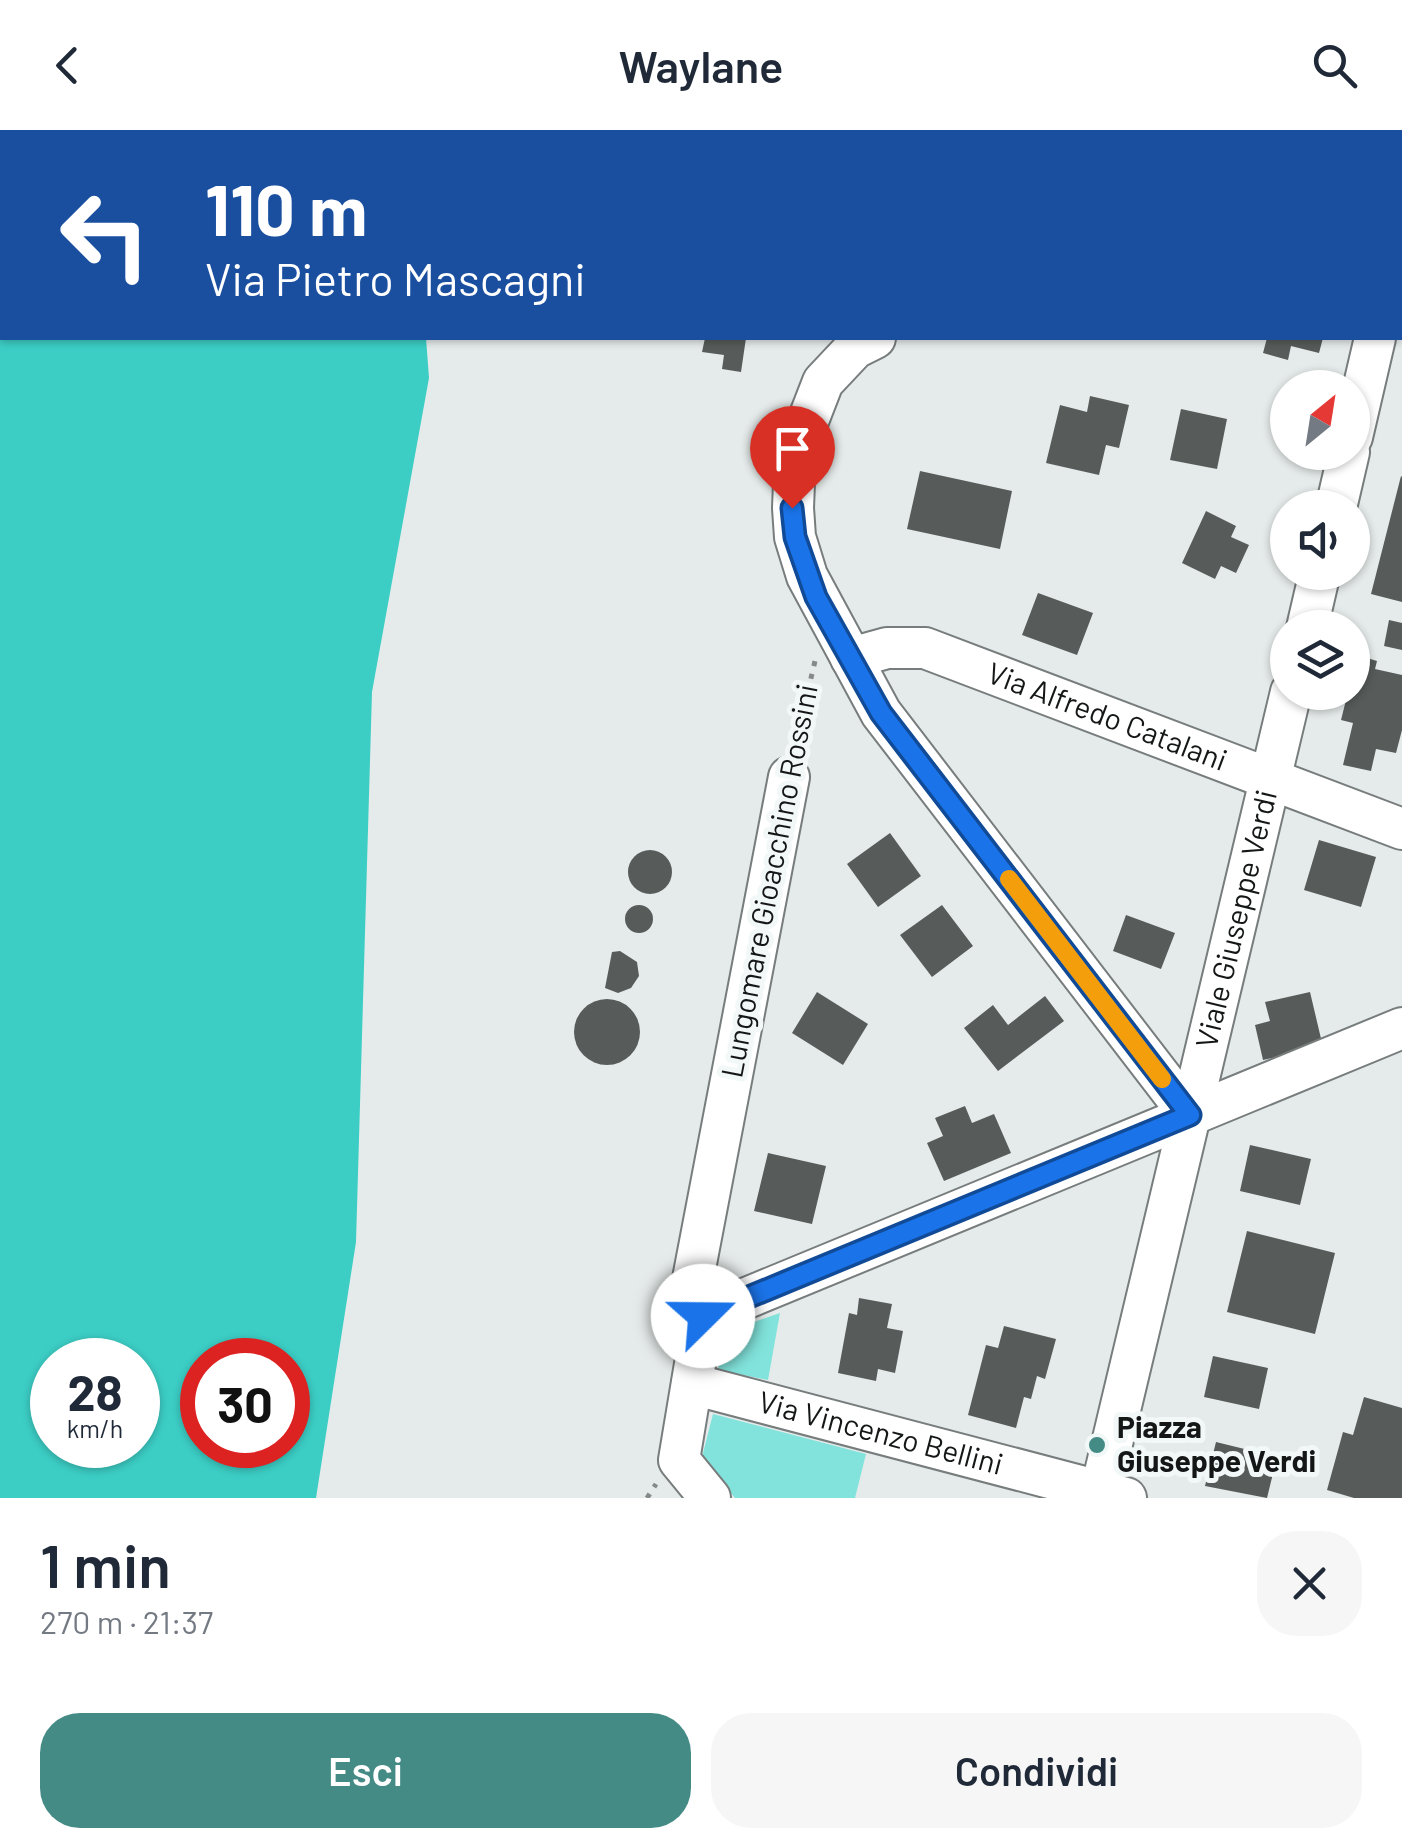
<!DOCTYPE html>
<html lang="it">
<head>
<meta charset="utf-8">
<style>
	:root { --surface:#fff; --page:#f6f6f7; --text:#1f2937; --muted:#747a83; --accent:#448b86 }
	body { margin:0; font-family:Barlow,sans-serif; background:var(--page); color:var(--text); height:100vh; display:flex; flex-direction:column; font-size:38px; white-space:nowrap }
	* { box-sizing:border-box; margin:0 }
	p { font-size:32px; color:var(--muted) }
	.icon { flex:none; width:55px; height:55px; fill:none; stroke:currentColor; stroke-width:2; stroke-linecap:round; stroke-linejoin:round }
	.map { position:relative; height:1368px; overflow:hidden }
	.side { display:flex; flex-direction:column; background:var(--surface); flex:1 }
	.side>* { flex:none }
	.banner { position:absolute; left:0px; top:0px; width:1402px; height:210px; box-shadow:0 2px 8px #0004; background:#1a4fa0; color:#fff; overflow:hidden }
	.needle { width:65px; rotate:30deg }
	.buttons { position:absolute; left:1270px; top:240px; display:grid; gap:20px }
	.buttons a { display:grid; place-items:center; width:100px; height:100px; border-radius:50%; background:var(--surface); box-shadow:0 2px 8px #0004; font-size:50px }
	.speed { position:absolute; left:30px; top:1208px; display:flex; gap:20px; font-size:50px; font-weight:700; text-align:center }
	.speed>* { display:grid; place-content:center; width:130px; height:130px; border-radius:50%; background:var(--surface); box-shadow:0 2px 8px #0004; line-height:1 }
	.speed small { font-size:25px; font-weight:400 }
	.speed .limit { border:15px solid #d22; background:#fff; color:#111 }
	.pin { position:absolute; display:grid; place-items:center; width:85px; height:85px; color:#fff; margin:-102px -42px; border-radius:50% 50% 50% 0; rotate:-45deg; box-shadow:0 0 10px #0007 }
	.pin .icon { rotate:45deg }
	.me { position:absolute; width:110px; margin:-55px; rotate:68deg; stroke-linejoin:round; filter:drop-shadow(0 0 8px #0008) }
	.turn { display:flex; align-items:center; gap:35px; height:210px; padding:0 40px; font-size:45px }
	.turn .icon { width:130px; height:130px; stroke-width:2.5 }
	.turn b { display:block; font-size:70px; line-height:85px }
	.round { display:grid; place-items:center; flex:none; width:105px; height:105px; border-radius:40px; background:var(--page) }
	.overview { display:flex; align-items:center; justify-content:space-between; height:170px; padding:0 40px }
	h1 { font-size:60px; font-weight:600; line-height:75px }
	.action { display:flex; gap:20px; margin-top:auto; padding:20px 40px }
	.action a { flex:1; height:115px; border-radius:40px; background:var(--accent); color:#fff; font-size:40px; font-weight:600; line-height:115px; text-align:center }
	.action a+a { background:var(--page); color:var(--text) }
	header { display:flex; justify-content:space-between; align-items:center; height:130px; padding:0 40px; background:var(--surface); font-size:45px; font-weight:600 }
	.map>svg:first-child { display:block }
</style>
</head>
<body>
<header><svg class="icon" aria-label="back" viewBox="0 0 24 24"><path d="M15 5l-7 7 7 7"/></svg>Waylane<svg class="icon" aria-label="search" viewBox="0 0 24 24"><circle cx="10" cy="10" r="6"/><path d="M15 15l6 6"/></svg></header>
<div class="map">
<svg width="1402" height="1368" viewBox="0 0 1402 1368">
	<rect width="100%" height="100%" fill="#e5ebea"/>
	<!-- green -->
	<path fill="#81e3db" d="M780 1183 768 1250 718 1240 725 1202Z
		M713 1284 866 1324 855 1368H735L702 1327Z"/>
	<!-- water -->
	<path fill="#3ccec5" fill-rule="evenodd" d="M0 0 250 2H2V208H426L429 248 372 562 356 1112 316 1368H0ZM52 1230H138V1315H52ZM202 1230H288V1315H202Z"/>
	<!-- building -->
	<path fill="#575c5b" d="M705 208H746L741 242 722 239 724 225 702 222Z
		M1267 208H1323L1319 223 1291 216 1288 230 1263 223Z
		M1090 266 1129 275 1119 318 1106 315 1099 345 1046 333 1060 275 1087 282Z
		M1181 279 1227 289 1217 339 1170 330Z
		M920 341 1012 361 1000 419 907 399Z
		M1401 346 1402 347V472L1371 464Z
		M1206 381 1236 396 1231 407 1249 415 1236 443 1221 436 1215 449 1182 433Z
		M1038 463 1093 483 1077 525 1022 505Z
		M1389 490 1402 493V520L1384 516Z
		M1357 525 1377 531 1375 539 1402 545V600L1396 623 1376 619 1371 641 1343 635 1353 593 1341 590 1348 562H1352Z
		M890 703 921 746 878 777 847 734Z
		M1319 710 1376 727 1361 777 1304 760Z
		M628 742a22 22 0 1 1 44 0a22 22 0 1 1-44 0Z
		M625 789a14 14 0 1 1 28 0a14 14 0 1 1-28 0Z
		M942 775 973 816 932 847 900 805Z
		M1126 785 1175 803 1161 839 1113 821Z
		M620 821 637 832 639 846 631 858 618 863 605 858 612 822Z
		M817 862 868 894 843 935 792 903Z
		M1310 862 1323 917 1263 930 1255 895 1270 891 1265 872Z
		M1045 866 1064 891 998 941 964 898 993 875 1008 895Z
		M574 902a33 33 0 1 1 66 0a33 33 0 1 1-66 0Z
		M965 976 972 993 994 984 1011 1023 944 1051 927 1013 943 1006 935 988Z
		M1250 1015 1311 1029 1300 1075 1240 1061Z
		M768 1023 826 1036 812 1094 754 1081Z
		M1247 1101 1335 1123 1315 1204 1227 1182Z
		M859 1168 892 1174 887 1198 903 1201 895 1243 878 1239 876 1251 838 1243 849 1183 857 1185Z
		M1004 1196 1056 1209 1045 1249 1037 1246 1031 1269 1024 1267 1016 1298 968 1285 986 1215 998 1218Z
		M1213 1226 1268 1238 1259 1279 1204 1267Z
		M1364 1267 1402 1278V1368H1354L1327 1360 1343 1302 1353 1305Z
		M1216 1312 1277 1327 1267 1368 1205 1356Z"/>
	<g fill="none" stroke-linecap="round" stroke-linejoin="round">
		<defs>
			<g id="minor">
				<path d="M1331 0 1334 2"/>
				<path d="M875 208 855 218 823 252 804 301 794 353 793 378 795 407 807 446 881 583 1190 985"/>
				<path d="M1352 307 1375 208"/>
				<path d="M1336 378 1349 322"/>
				<path d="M1307 498 1320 442"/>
				<path id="s1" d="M851 528 887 518H925L1402 699"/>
				<path d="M703 1186 1402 898"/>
				<path id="s2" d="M692 1254 1126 1368"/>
				<path d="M710 1368 679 1330 703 1186 693 1149 789 647"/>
				<path id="s3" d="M1099 1368 1291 562"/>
			</g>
		</defs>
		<!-- minor casing -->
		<use href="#minor" stroke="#777c7c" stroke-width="44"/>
		<!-- path -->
		<path stroke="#858989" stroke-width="5" stroke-dasharray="5 8" stroke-linecap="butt" d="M900 2 901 0
			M1399 2 1400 0
			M796 612 815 531
			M647 1368 656 1354"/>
		<!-- minor -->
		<use href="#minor" stroke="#fff" stroke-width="40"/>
	</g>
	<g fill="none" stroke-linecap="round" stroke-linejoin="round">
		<defs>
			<path id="route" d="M703 1186 1190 985 881 583 816 467 795 407 792 378"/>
		</defs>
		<!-- route casing -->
		<use href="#route" stroke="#114b97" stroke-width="25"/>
		<!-- route -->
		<use href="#route" stroke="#1a73e8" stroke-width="18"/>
		<!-- slow -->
		<path stroke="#f59e0b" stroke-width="18" d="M1009 749 1162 949"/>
	</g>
	<!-- markers -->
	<circle fill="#448b86" stroke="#f2f8f7" stroke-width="4" cx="1097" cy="1315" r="10"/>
	<g text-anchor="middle" stroke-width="10" stroke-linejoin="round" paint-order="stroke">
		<!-- street labels -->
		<g font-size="30" fill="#151717" stroke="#f2f8f7">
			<text dy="10" stroke="none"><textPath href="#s1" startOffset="270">Via Alfredo Catalani</textPath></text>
			<text transform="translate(770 751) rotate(-79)" y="10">Lungomare Gioacchino Rossini</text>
			<text dy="10" stroke="none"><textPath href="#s3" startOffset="595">Viale Giuseppe Verdi</textPath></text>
			<text dy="10" stroke="none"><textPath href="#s2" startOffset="195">Via Vincenzo Bellini</textPath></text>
		</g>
		<!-- poi labels -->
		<g font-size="30" font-weight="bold" fill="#151717" stroke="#f2f8f7" text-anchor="start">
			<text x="1117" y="1308">Piazza<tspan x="1117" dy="34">Giuseppe Verdi</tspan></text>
		</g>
	</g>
</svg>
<div class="buttons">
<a><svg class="needle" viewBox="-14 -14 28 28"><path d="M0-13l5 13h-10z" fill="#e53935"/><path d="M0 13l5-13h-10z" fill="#747a83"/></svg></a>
<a><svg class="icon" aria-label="sound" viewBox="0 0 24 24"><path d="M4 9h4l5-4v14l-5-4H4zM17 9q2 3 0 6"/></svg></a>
<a><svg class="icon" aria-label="layers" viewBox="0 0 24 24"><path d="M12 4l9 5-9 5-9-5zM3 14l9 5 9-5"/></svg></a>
</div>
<div class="speed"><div>28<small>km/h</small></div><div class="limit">30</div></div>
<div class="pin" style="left:792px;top:378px;background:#d93025"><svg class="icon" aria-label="arrive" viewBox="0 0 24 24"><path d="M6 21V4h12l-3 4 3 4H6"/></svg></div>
<svg class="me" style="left:703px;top:1186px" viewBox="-20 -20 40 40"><circle r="19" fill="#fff"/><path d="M0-13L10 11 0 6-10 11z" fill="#1a73e8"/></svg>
<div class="banner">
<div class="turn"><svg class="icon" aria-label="left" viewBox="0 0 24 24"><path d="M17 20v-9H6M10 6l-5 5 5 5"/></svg><div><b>110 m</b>Via Pietro Mascagni</div></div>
</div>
</div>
<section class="side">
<div class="overview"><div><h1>1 min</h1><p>270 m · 21:37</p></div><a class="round"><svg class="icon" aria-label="close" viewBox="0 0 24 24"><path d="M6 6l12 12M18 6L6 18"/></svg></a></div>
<div class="action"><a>Esci</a><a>Condividi</a></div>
</section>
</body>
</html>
